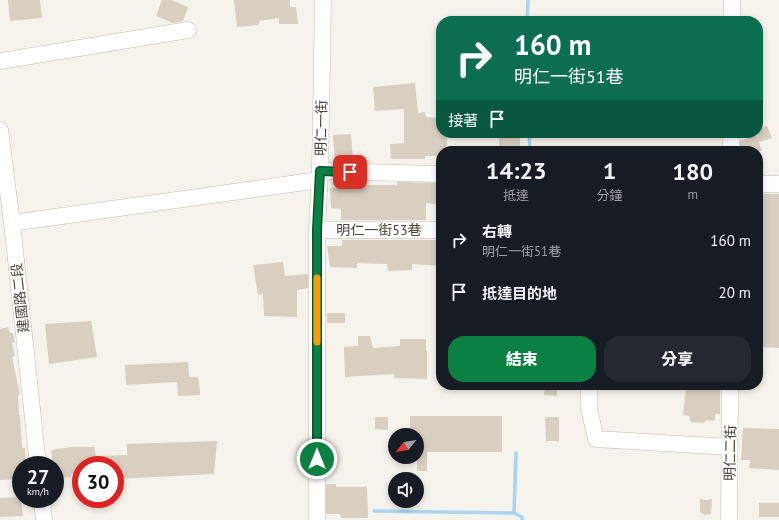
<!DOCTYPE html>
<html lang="zh-TW">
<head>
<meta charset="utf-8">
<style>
	:root { --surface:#171b24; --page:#242831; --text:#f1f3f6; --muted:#9ea1a6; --accent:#0b8043 }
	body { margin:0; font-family:"PT Sans","Noto Sans TC",sans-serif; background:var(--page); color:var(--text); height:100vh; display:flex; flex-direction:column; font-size:15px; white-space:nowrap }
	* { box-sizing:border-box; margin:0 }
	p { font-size:13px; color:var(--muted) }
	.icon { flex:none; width:22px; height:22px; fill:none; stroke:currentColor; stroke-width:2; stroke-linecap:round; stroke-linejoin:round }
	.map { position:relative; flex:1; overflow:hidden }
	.panel { position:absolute; left:436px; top:146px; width:327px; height:244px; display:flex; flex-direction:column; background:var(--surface); border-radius:16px; box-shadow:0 2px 6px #0003 }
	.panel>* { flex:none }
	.hud { position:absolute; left:436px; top:16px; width:327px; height:122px; border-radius:16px; box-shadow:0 2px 6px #0003; background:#0b6e4f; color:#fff; overflow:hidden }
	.needle { width:26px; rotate:240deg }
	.tools { position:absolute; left:388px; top:428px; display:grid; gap:8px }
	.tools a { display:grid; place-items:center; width:36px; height:36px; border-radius:50%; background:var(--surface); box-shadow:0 2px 6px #0003; font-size:20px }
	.speed { position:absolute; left:12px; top:456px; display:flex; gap:8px; font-size:20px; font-weight:700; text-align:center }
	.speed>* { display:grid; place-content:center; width:52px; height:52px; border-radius:50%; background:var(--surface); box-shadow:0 2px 6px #0003; line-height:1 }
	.speed small { font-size:10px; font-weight:400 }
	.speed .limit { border:6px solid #d22; background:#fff; color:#111 }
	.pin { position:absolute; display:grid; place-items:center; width:34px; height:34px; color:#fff; margin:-17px; border-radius:8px; box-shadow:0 2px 6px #0006 }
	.me { position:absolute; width:44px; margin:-22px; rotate:0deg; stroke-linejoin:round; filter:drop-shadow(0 0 3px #0008) }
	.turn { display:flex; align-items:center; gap:14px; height:84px; padding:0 12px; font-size:18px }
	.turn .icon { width:52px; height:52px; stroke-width:2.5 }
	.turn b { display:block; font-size:28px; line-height:34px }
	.then { display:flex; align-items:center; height:38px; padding:0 12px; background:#0003; gap:8px; font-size:15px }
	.eta { display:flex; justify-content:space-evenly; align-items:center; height:68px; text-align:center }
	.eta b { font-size:24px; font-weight:800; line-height:28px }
	.action { display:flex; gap:8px; margin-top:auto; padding:8px 12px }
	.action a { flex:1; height:46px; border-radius:16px; background:var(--accent); color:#fff; font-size:16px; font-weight:800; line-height:46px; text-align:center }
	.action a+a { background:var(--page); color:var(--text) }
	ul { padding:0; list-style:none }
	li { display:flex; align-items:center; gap:12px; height:52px; padding:0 12px }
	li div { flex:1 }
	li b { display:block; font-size:15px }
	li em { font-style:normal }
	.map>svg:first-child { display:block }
</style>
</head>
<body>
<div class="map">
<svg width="779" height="520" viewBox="0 0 779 520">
	<rect width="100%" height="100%" fill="#f6f3ec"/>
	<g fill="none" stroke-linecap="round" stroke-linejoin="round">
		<!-- stream -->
		<path stroke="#a9d4f2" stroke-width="3.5" d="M527 21 528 0
			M529 133 530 151
			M516 453 514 513 522 517V520
			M374 511 514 513"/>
	</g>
	<!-- building -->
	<path fill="#d8cfc1" d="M8 0H40L42 18 10 21Z
		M162 0H171L188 7 183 21 173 23 156 16Z
		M234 0H290V7H296L298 24H279V18L259 21V25L237 27Z
		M415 83 418 113 425 112 426 117 441 118V133H447V151H441V156H425V159H391L390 144 404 143V109L375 111 373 87Z
		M767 126 772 138 759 142 762 151H740V141L757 135 758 139V129Z
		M499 133H520V147L499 146Z
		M351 134 353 162H335L333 135Z
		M397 182 441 183V205L426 203V220H341V209L331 208 330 188 357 186V185H397Z
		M758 194H779V348L760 347 761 318H758Z
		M342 240H441V266L412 264V270L388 271 387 264 357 263V268L330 267 327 246H342Z
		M283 262 285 276 308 274V288L297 290V317L264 316 263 294 258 295 253 265Z
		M327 313H345V323H327Z
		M91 321 97 357 49 364 45 324Z
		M8 327 10 333H13L15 342 12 343 15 356 12 357 20 395H18L19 415H20L22 448H25L26 465H21V479L0 480V329Z
		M358 336H370L373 348 400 346V339H426V351H427V379L394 378V374L345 377 344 347 358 346Z
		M188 362 189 377H198V380H199L200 395 178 396 177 382 126 385 125 365Z
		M545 385H557V396L544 395Z
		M686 388 720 390V414H715V421L707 420 703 423 691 422 689 416 683 415Z
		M410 416H502V452H427V471H417V435H410Z
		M375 417H388V430L375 429Z
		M545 417H559V441H546Z
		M743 428 779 429V470L749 468 750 460H741Z
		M217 441 214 474 115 479V465H81V475L71 474V477L55 478V465H53L51 450 71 447H94L96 456 127 455V444Z
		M326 484H336V487H367L368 518H341L340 514H326Z
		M21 497 23 516 0 517V498Z
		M700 499 706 500 712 499 711 514 705 515 700 512Z
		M759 503H779V517H759Z"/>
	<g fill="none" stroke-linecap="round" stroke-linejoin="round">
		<defs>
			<path id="minor" d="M732 21V0
				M0 61 188 30
				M0 130 12 223 38 465
				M731 151V133
				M320 171 441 174
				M758 184H779
				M12 223 319 180
				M317 230H441
				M589 385V409L596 439 730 447
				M42 499 44 520
				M317 520V230L320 171 323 0
				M729 520 730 385"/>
		</defs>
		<!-- minor casing -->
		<use href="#minor" stroke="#c2bbae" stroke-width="17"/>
		<!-- minor -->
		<use href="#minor" stroke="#fff" stroke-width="16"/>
	</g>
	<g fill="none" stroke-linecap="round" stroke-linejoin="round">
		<defs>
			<path id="route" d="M317 459V230L320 171 350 172"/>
		</defs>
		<!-- route casing -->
		<use href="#route" stroke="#07532c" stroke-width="10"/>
		<!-- route -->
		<use href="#route" stroke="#0b8043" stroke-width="7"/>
		<!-- slow -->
		<path stroke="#f59e0b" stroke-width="7" d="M317 342V278"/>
	</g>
	<g text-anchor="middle" stroke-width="3" stroke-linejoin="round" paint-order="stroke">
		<!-- street labels -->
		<g font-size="14" fill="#4b4439" stroke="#fff">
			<text transform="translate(321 128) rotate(-89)" y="5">明仁一街</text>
			<text x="379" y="235">明仁一街53巷</text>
			<text transform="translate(20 298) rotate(-96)" y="5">建國路二段</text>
			<text transform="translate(730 453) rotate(-89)" y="5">明仁二街</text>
		</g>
	</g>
</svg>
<div class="tools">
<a><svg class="needle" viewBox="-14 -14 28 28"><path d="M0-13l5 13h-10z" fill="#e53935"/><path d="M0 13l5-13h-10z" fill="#9ea1a6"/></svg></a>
<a><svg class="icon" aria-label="sound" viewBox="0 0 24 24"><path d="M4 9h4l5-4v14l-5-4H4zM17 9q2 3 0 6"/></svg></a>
</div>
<div class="speed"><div>27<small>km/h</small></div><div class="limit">30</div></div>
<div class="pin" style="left:350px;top:172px;background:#d93025"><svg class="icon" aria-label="arrive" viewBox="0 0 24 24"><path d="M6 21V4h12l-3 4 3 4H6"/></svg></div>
<svg class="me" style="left:317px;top:459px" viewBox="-20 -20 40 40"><circle r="17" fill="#0b8043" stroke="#fff" stroke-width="3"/><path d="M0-11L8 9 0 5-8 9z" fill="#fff"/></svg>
<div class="hud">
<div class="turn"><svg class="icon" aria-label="right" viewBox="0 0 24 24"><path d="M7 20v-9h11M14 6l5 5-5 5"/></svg><div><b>160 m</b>明仁一街51巷</div></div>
<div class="then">接著<svg class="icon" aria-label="arrive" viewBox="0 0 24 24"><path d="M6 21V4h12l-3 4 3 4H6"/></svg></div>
</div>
<section class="panel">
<div class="eta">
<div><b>14:23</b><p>抵達</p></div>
<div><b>1</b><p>分鐘</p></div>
<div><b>180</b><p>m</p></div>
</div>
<ul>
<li><svg class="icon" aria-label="right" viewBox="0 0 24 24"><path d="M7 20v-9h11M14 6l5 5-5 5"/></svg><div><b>右轉</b><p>明仁一街51巷</p></div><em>160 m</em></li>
<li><svg class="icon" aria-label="arrive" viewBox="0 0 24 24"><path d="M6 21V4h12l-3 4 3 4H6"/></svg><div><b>抵達目的地</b></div><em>20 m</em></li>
</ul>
<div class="action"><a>結束</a><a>分享</a></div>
</section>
</div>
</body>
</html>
